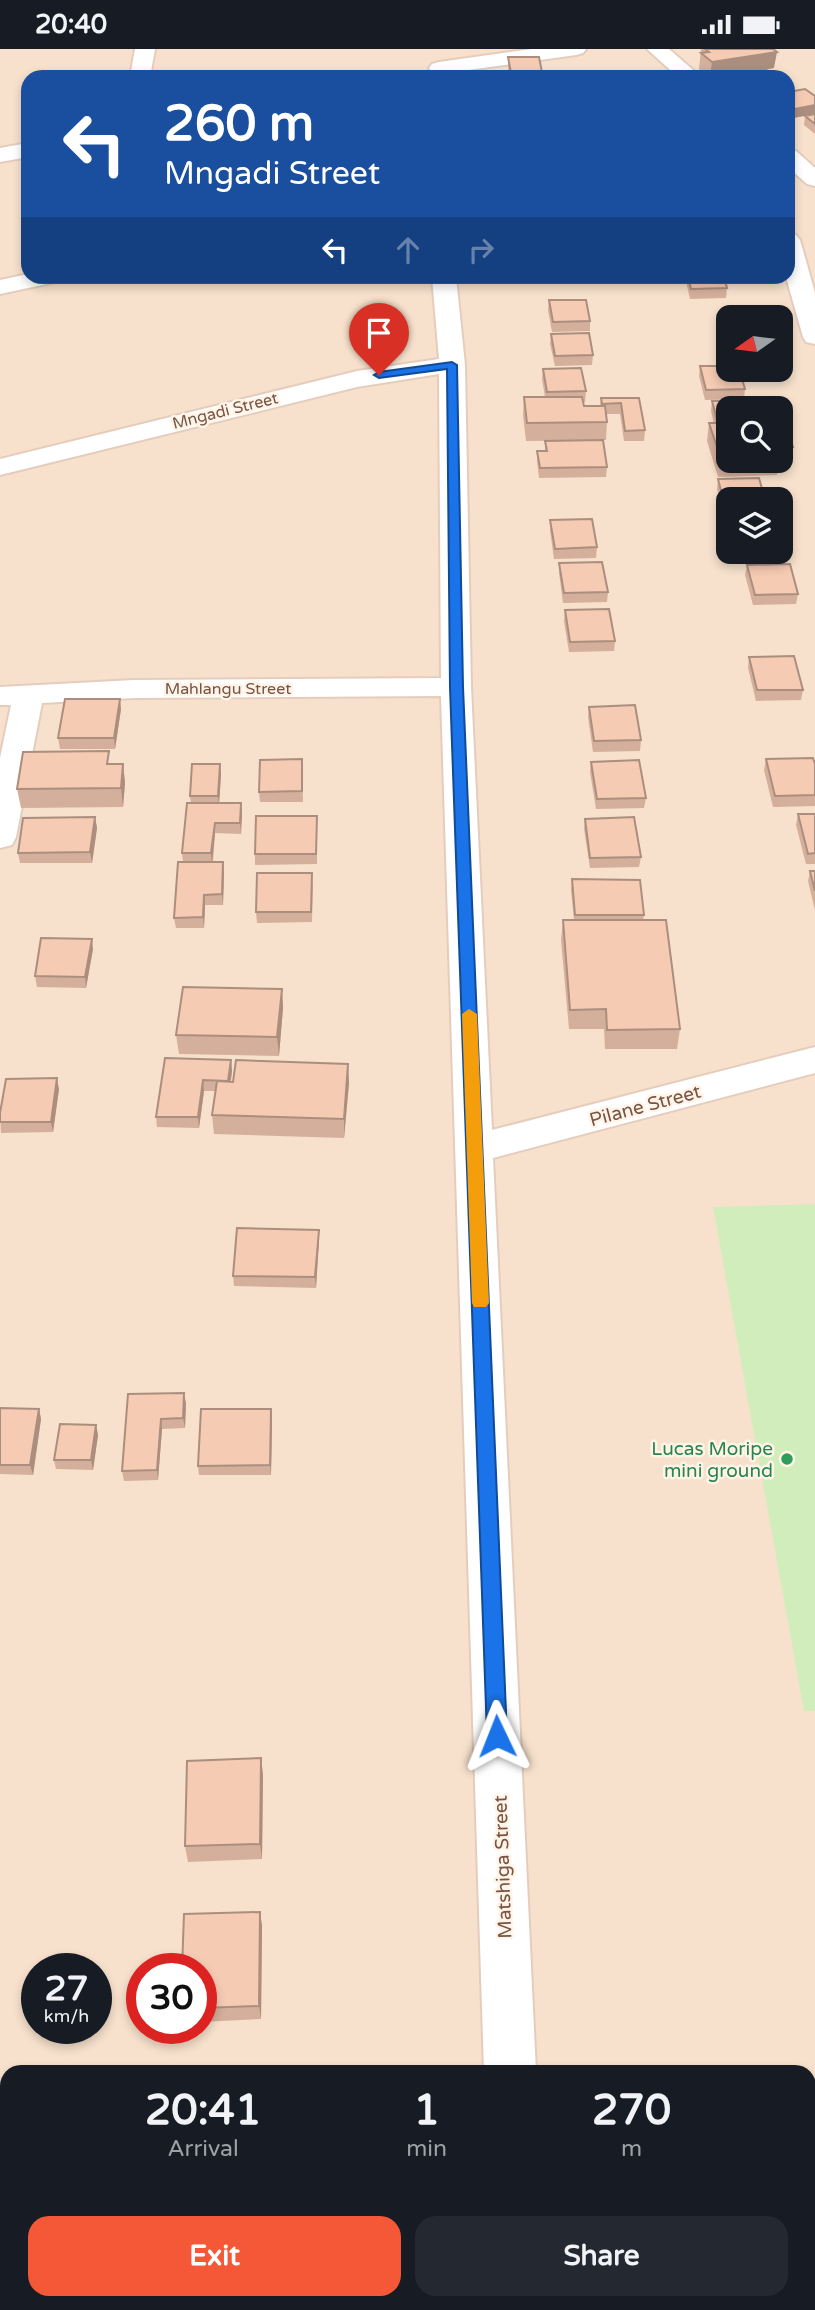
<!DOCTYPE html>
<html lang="en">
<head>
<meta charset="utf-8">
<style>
	:root { --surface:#171b24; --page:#242831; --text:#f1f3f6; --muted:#9ea1a6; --accent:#f55837 }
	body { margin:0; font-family:"Varela Round",sans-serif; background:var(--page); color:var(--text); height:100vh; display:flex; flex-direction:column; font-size:26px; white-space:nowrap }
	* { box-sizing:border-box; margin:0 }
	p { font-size:23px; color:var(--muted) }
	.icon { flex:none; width:38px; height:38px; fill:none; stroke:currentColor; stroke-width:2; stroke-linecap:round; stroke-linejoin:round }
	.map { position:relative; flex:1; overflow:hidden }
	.side { position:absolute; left:0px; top:2016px; width:816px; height:245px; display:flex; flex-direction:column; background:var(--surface); border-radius:21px 21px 0 0; box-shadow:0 4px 10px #0003 }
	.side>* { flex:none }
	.banner { position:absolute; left:21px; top:21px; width:774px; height:214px; border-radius:21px; box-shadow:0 4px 10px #0003; background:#1a4fa0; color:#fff; overflow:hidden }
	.needle { width:46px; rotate:256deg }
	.fabs { position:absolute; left:716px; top:256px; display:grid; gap:14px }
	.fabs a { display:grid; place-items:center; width:77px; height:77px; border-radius:14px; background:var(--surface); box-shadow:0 4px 10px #0003; font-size:35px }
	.speed { position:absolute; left:21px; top:1904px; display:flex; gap:14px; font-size:35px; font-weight:700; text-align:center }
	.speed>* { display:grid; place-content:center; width:91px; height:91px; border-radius:50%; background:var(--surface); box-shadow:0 4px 10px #0003; line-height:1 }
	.speed small { font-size:18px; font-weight:400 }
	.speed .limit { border:10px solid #d22; background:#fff; color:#111 }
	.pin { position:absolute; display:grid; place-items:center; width:60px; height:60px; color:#fff; margin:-72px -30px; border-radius:50% 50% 50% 0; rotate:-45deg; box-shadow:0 0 7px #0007 }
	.pin .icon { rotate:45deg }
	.me { position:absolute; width:77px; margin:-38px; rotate:358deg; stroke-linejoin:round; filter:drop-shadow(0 0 5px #0008) }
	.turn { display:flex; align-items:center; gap:24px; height:147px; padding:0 28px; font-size:32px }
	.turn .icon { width:91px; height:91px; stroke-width:2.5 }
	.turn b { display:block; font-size:49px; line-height:60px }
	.lanes { display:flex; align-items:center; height:66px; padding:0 28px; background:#0003; justify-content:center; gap:35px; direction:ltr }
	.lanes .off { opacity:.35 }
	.eta { display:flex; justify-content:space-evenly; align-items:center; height:119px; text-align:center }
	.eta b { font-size:42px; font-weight:700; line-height:49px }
	.primary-button { display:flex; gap:14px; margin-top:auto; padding:14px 28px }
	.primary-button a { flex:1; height:80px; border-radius:21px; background:var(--accent); color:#fff; font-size:28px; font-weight:700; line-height:80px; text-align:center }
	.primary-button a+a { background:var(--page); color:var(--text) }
	.status { display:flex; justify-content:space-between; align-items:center; height:49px; padding:0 35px; background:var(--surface); direction:ltr }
	.status svg { height:19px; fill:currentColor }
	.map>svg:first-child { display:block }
</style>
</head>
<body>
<div class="status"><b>20:40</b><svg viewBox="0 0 49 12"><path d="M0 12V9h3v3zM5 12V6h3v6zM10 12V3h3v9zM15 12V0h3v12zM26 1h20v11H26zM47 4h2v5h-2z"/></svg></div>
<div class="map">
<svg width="815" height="2261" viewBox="0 0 815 2261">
	<rect width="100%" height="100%" fill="#fef0de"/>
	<!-- residential -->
	<path fill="#f7e1cc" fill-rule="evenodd" d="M0 0H815V2261H0ZM28 28H788V228H28ZM728 268H780V320H728ZM728 359H780V411H728ZM728 450H780V502H728ZM37 1920H96V1979H37ZM142 1920H201V1979H142ZM7 2023H808V2254H7Z"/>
	<!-- green -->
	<path fill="#d2edbc" d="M815 1155V1662H804L713 1158Z"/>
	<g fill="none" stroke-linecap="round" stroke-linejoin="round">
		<defs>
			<path id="minor" d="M135 0H155L150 28H130Z
				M532 0H586L583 4 576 6 439 25 432 23 429 19 432 15 439 13Z
				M647 0H669L701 28H678Z
				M28 94V108L0 113V99Z
				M788 100 796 102 815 119V137L807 135 788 118Z
				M788 184 796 186 800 191 815 244V295L806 293 803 288 786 228Z
				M28 225V228H60L56 233 0 245V231Z
				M432 228H456L465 316 471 638 492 1081 815 998V1024L493 1109 536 2023H484L441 647 134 649 42 654 16 788 12 796 0 799V709L11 656H0V638L134 631 441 629 439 325 357 338 0 426V410L357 322 439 310Z
				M0 2060H7V2114H0Z
				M494 2254H550V2261H494Z"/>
		</defs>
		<!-- minor casing -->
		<use href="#minor" stroke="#e5cdbd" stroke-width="4"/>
		<!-- minor -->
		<use href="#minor" fill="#fff" fill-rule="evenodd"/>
	</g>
	<!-- wall -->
	<path fill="#d4af9b" d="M701 0H773L774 19 766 21 775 28H736L737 25H739L721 28H708L699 20Z
		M508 8 542 23 541 28H509L508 17Z
		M788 43 815 65 793 69 788 64Z
		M815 65V85L804 76 805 67Z
		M685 228H724L727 239 726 249 690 250Z
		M549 251 590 272V282L552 283 548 261Z
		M551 285 593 306 592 316 555 317 550 295Z
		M700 317 745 340 744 350 705 351 699 327Z
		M543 320 586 342 585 353H583L584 357H600L601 349H639L645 381 644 392H624L620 365H606L607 373 606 391 526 392 523 366 524 348H545L542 330Z
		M712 352 728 359V411H780V381L793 398 790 416 778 417 777 426 718 428 707 392 709 374H714L711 362Z
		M545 392 607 418 606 428 539 429 537 412V402H545Z
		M718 430 728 450V467H724L717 440Z
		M780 469 789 496 787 506 744 507 743 502H780Z
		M550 471 597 498 596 509 554 510 550 481Z
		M559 514 608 543 607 553 563 554 559 524Z
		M747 516 798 545 796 555 753 556 745 526Z
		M565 561 615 592 614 602 569 603 564 572Z
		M749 608 803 641 801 651 756 652 748 619Z
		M589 658 641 691 640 702 593 703 588 668Z
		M121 660 115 700H60L58 689Z
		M302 710 303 753H260L259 743Z
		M766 710 815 715V757L773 758 764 721Z
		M591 713 646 749 644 759 596 760 590 723Z
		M111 715H123L125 734 123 758 21 759 17 740Z
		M220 715 221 725 219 754H241L242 764 241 785 215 784 213 813 224 823 223 856H205L204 879H176L174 869 183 813 182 804 191 754 190 747Z
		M798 765H815V815H806L796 776Z
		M317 767V815L255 816V805Z
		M95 768 97 779 92 814H20L18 804Z
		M585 770 641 808 639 818 590 819 584 780Z
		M810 822H815V861L808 832Z
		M572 830 644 866 643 871 680 980 677 1000H605L604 980H569L561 891 563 871H574L571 841Z
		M313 834 312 873 257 874 256 863Z
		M93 900 86 939 37 938 35 927Z
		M282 940 283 959 279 1007 179 1005 176 986Z
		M165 1009 231 1011 232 1022 231 1033 348 1015 349 1034 344 1089 214 1085 212 1066 215 1042H204L199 1079 157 1078 156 1068Z
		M59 1040 53 1083 1 1084 0 1064Z
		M319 1181V1191L316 1239 234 1237 233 1227Z
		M128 1345 186 1354 185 1379 162 1380 158 1431 124 1432 122 1422Z
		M0 1359 39 1360 41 1370 33 1426 0 1425Z
		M271 1360 272 1370 271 1426H199L198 1417Z
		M96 1376 98 1386 93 1421 56 1420 54 1411Z
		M263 1725 262 1810 188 1813 185 1797Z
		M260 1863 262 1877 261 1970 201 1973V1920Z
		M53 2254H112L111 2261 56 2260Z"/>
	<!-- shaded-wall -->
	<path fill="#ac8e7e" d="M777 3 774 19 721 28H710L712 13Z
		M815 56V65L793 69 795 60Z
		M120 650 121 660 115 700 114 689Z
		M123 715 125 734 123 758 121 739Z
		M220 715 221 725 219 757 218 747Z
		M241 754 242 764 241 785 240 774Z
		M95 768 97 779 92 814 90 803Z
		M215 774V784L212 815 211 804Z
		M223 813 224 823 223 856 222 845Z
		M204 846 205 856 204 879 203 868Z
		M92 890 93 900 86 939 85 928Z
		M282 940 283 959 279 1007 277 988Z
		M231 1011 232 1022 229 1042 228 1032Z
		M348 1015 349 1034 344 1089V1070Z
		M57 1029 59 1040 53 1083 51 1073Z
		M203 1031 204 1042 199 1079 198 1068Z
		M319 1181V1191L316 1239 315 1228Z
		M184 1344 186 1354 185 1379 183 1369Z
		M39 1360 41 1370 33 1426 30 1416Z
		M271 1360 272 1370 271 1426 270 1416Z
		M161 1370 162 1380 158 1431 157 1421Z
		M96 1376 98 1386 93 1421 91 1411Z
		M261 1709 263 1725 262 1810 260 1795Z
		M260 1863 262 1877 261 1970 259 1957Z
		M249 2254H252V2261H249Z"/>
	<!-- building -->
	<path fill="#f6cbb4" stroke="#ac8e7e" stroke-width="2" d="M705 0H773L777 3 712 13 701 4 709 3Z
		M508 8H539L542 23 511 24Z
		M765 20 775 28H740L737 25Z
		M628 24 634 28H608Z
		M805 40 815 47V56L795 60 788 54V43Z
		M815 65V75L805 67Z
		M688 228H724L727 239 691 240Z
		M549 251H586L590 272 553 273Z
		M589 284 593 306 555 307 551 285Z
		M700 317H728V320H739L745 340 706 341Z
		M581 319 586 342 547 343 543 320Z
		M524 348H582L584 357H605L607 373 527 374Z
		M601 349H639L645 381 625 382 621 354 602 355Z
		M712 352H752L754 359H728V373L718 374Z
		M728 373V409L721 410 709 374Z
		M780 381H787L793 398H780Z
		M603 391 607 418 540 419 537 402H547L545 392Z
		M759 429 765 450H728V457H725L718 430Z
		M780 469 789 496H780Z
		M592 470 597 498 555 500 550 471Z
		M602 513 608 543 564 544 559 514Z
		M790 515 798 545 755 546 747 516Z
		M609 560 615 592 570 593 565 561Z
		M794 607 803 641H757L749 608Z
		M65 650H120L114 689H58Z
		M635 656 641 691 594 692 589 658Z
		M109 702 107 715H123L121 739 17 740 23 703Z
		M813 709 815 715V746L775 747 766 710Z
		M302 710V742L259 743 260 711Z
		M639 711 646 749 597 750 591 713Z
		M192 715H220L218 747H190Z
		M187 754H241L240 774H215L211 804H182Z
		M798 765H815V804L808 805Z
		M256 767H317L316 805H255Z
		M95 768 90 803 18 804 23 769Z
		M634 768 641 808 590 809 585 770Z
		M178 813H223L222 845 204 846 203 868 174 869Z
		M810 822H815V842Z
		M257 824H312L311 863H256Z
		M572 830 640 831 644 866H575Z
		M563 871H666L680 980 607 981 606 960 570 961Z
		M41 889 92 890 85 928 35 927Z
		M183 938 282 940 277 988 176 986Z
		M165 1009 231 1011 228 1032 203 1031 198 1068H156Z
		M236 1011 348 1015 344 1070 212 1066 217 1032 233 1033Z
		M57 1029 51 1073H0V1064L6 1030Z
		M237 1179 319 1181 315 1228 233 1227Z
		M184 1344 183 1369 161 1370 157 1421 122 1422 128 1345Z
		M0 1359 39 1360 30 1416H0Z
		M201 1360H271L270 1416 198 1417Z
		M60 1375 96 1376 91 1411H54Z
		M261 1709 260 1795 185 1797 187 1712Z
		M260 1863 259 1957 201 1959V1920H182L184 1865Z
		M167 2254H249V2261H166Z"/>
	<!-- route -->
	<path fill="#1a73e8" stroke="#114b97" stroke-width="2" d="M452 313 457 316 463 638 507 1687 504 1694 497 1696 490 1694 487 1687 450 638 447 320 379 329 374 326 379 323Z"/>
	<!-- slow -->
	<path fill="#f59e0b" d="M469 960 477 965 489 1254 486 1258H474L472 1254 462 965Z"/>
	<!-- markers -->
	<circle fill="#2e9e5b" stroke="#fff4e7" stroke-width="2.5" cx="787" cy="1410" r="7"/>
	<g text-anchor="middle" stroke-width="5" stroke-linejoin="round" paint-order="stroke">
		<!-- far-street labels -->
		<g font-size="16" fill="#775444" stroke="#fff4e7">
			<text transform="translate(225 361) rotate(-14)" y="6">Mngadi Street</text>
			<text x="228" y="645">Mahlangu Street</text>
		</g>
		<!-- street labels -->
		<g font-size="19" fill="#775444" stroke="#fff4e7">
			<text transform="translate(645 1056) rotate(-15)" y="7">Pilane Street</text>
			<text transform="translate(502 1818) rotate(-92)" y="7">Matshiga Street</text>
		</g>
		<!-- leisure labels -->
		<g font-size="19" fill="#27864d" stroke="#fff4e7" text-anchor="end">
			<text x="773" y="1406">Lucas Moripe<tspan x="773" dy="22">mini ground</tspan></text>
		</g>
	</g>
</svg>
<div class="fabs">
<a><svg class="needle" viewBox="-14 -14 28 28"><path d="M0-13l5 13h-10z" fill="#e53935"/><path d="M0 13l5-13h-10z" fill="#9ea1a6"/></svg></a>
<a><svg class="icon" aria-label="search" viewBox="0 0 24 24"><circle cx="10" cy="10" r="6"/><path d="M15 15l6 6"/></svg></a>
<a><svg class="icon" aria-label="layers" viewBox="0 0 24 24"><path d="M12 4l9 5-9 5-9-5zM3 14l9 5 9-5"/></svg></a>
</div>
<div class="speed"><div>27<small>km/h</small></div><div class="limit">30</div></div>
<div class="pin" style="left:379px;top:326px;background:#d93025"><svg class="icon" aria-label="arrive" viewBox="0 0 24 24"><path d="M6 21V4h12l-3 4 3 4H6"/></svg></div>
<svg class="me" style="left:497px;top:1687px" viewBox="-20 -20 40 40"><path d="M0-17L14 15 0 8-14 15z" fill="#1a73e8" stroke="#fff" stroke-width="4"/></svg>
<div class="banner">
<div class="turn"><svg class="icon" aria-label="left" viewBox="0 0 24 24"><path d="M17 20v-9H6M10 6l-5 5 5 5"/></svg><div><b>260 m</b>Mngadi Street</div></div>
<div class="lanes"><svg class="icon" aria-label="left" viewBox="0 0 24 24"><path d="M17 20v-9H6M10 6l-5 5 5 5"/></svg><svg class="icon off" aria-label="ahead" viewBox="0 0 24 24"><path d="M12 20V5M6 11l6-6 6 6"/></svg><svg class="icon off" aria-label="right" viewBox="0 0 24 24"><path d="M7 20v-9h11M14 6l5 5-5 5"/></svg></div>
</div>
<section class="side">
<div class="eta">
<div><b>20:41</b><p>Arrival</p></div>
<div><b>1</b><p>min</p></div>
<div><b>270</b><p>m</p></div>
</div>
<div class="primary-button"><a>Exit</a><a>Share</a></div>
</section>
</div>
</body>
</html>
